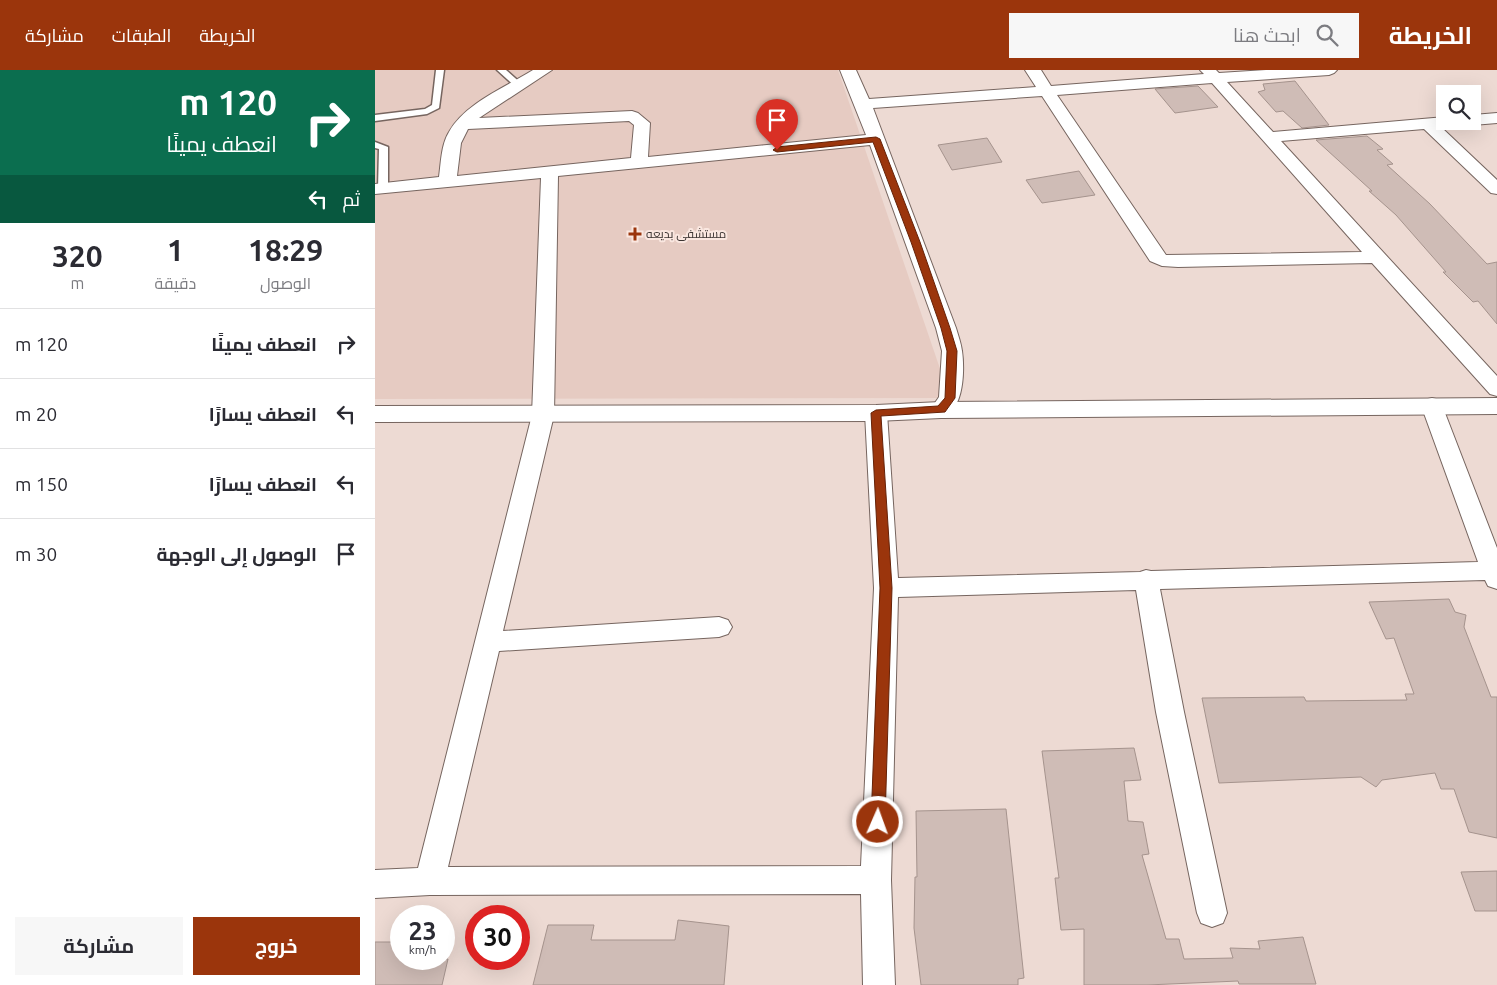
<!DOCTYPE html>
<html lang="ar">
<head>
<meta charset="utf-8">
<style>
	:root { --surface:#fff; --page:#f7f7f7; --text:#2b2b33; --muted:#7c7c81; --line:#e1e1e2; --accent:#9b350c }
	body { margin:0; font-family:Ubuntu,Cairo,sans-serif; background:var(--page); color:var(--text); direction:rtl; height:100vh; display:flex; flex-direction:column; font-size:19px; white-space:nowrap }
	* { box-sizing:border-box; margin:0 }
	p { font-size:16px; color:var(--muted) }
	.icon { flex:none; width:28px; height:28px; fill:none; stroke:currentColor; stroke-width:2; stroke-linecap:round; stroke-linejoin:round }
	.map { position:relative; flex:1; overflow:hidden; direction:ltr }
	.details { display:flex; flex-direction:column; background:var(--surface); width:375px }
	.details>* { flex:none }
	.top-card { background:#0b6e4f; color:#fff; overflow:hidden }
	.fabs { position:absolute; left:1061px; top:15px; display:grid; gap:10px }
	.fabs a { display:grid; place-items:center; width:45px; height:45px; border-radius:0px; background:var(--surface); box-shadow:0 5px 20px #0002; font-size:25px }
	.speed { position:absolute; left:15px; top:835px; display:flex; gap:10px; font-size:25px; font-weight:700; text-align:center }
	.speed>* { display:grid; place-content:center; width:65px; height:65px; border-radius:50%; background:var(--surface); box-shadow:0 5px 20px #0002; line-height:1 }
	.speed small { font-size:12px; font-weight:400 }
	.speed .limit { border:8px solid #d22; background:#fff; color:#111 }
	.pin { position:absolute; display:grid; place-items:center; width:42px; height:42px; color:#fff; margin:-51px -21px; border-radius:50% 50% 50% 0; rotate:-45deg; box-shadow:0 0 5px #0007 }
	.pin .icon { rotate:45deg }
	.me { position:absolute; width:55px; margin:-28px; rotate:2deg; stroke-linejoin:round; filter:drop-shadow(0 0 4px #0008) }
	.turn { display:flex; align-items:center; gap:18px; height:105px; padding:0 15px; font-size:22px }
	.turn .icon { width:65px; height:65px; stroke-width:2.5 }
	.turn b { display:block; font-size:35px; line-height:42px }
	.then { display:flex; align-items:center; height:48px; padding:0 15px; background:#0003; gap:10px; font-size:19px }
	.eta { display:flex; justify-content:space-evenly; align-items:center; height:85px; text-align:center }
	.eta b { font-size:30px; font-weight:700; line-height:35px }
	.button { display:flex; gap:10px; margin-top:auto; padding:10px 15px }
	.button a { flex:1; height:58px; border-radius:0px; background:var(--accent); color:#fff; font-size:20px; font-weight:700; line-height:58px; text-align:center }
	.button a+a { background:var(--page); color:var(--text) }
	ul { padding:0; list-style:none }
	li { display:flex; align-items:center; gap:15px; height:70px; padding:0 15px; border-top:1px solid var(--line) }
	li div { flex:1 }
	li b { display:block; font-size:19px }
	li em { font-style:normal }
	header { display:flex; align-items:center; gap:30px; box-sizing:border-box; height:70px; padding:0 25px; background:var(--accent); color:#fff }
	header strong { font-size:24px }
	nav { display:flex; gap:28px; margin-inline-start:auto; font-size:18px }
	.search { width:350px; height:45px; background:var(--page); display:flex; align-items:center; gap:12px; box-sizing:border-box; padding:0 18px; border-radius:0px; color:var(--muted); font-size:19px }
	main { display:flex; flex:1; min-height:0 }
	.map>svg:first-child { display:block }
</style>
</head>
<body>
<header>
<strong>الخريطة</strong>
<div class="search"><svg class="icon" aria-label="search" viewBox="0 0 24 24"><circle cx="10" cy="10" r="6"/><path d="M15 15l6 6"/></svg>ابحث هنا</div>
<nav><a>الخريطة</a><a>الطبقات</a><a>مشاركة</a></nav>
</header>
<main>
<div class="map">
<svg width="1122" height="915" viewBox="0 0 1122 915">
	<rect width="100%" height="100%" fill="#eddad3"/>
	<!-- built -->
	<path fill="#e6cbc2" d="M0 0H463L575 328 0 329Z"/>
	<!-- building -->
	<path fill="#cfbcb6" stroke="#a5938d" d="M920 11 954 55 927 58 908 41 901 42 883 22 890 20 888 14Z
		M823 16 843 37 800 43 780 19Z
		M992 66 1008 79 1002 80 1018 94 1012 95 1055 134 1112 194 1122 192V254L1103 231 1098 232 1068 202H1071L1021 145 994 121H997L941 70Z
		M612 68 627 92 577 100 563 75Z
		M704 101 720 125 667 133 651 110Z
		M1074 529 1080 542 1091 545 1089 557 1116 627H1122V768L1094 762 1079 719H1066L1060 703 1007 710 1001 717 986 707 844 713 827 628 929 627 931 631 1032 630 1030 624H1039L1019 568 1011 569 994 532Z
		M759 678 766 710 749 711 753 751 768 752 774 784 767 785 791 869H804L809 889 858 888 855 878 885 879 883 871 928 867 941 914H864L863 911 772 915H709V859L686 860 680 808H684L667 681Z
		M631 739 649 908 643 909V915H546L539 858 540 807H542L541 741Z
		M1122 801V841H1100L1086 802Z
		M303 850 354 856 349 915H158L173 855H219L216 870H300Z
		M0 872H26V889H73L67 915H0Z"/>
	<g fill="none" stroke-linecap="round" stroke-linejoin="round">
		<defs>
			<path id="service" d="M61 0H69L64 38 52 44 0 51V45L50 39 57 35Z
				M122 0H131L149 16 142 18Z
				M0 72 13 77V118L8 121 3 118 4 79 0 78Z"/>
			<path id="minor" d="M158 0H177L104 48 257 41 263 43 275 53 273 87 491 65 465 0H481L494 29 661 17 650 0H666L676 16 829 4 825 0H841L844 3 891 0H962L959 3 954 5 852 12 898 62 1070 47V51H1090L1088 54 1066 57 1122 110V124L1116 123 1049 59 906 71 1122 306V326L1115 324 997 193 803 197 787 196 775 191 667 26 498 38 581 258C583 265 586 273 587 281 590 301 589 353 558 345L555 340 564 327 567 281 561 258 495 75 183 106 179 345 128 561 344 547 353 550 357 557 353 564 344 567 124 581 73 797 486 796 499 518 490 343 493 338 501 336 509 338 512 343 523 508 765 502 771 500 776 501 1103 492 1046 335 1049 330 1057 328 1065 330 1122 478V519L1113 516 1110 510 785 519 809 642 852 843 848 853 837 857 826 853 822 843 781 642 761 520 523 527 516 810 520 915H488L486 824 55 825 0 828V800L43 798 157 345 166 108 0 124V114L64 107C66 93 66 75 74 62 90 33 131 17 158 0ZM837 13 987 182 791 185 682 25ZM254 51 259 55 256 88 82 106 86 73 93 59Z
				M1122 43V53L1098 55 1091 51H1098V45Z"/>
			<path id="tertiary" d="M1122 328V344L566 348 501 351 0 352V336L501 335 566 332Z"/>
		</defs>
		<!-- service casing -->
		<use href="#service" stroke="#76655f" stroke-width="3"/>
		<!-- minor casing -->
		<use href="#minor" stroke="#76655f" stroke-width="2"/>
		<!-- tertiary casing -->
		<use href="#tertiary" stroke="#76655f" stroke-width="2"/>
		<!-- service -->
		<use href="#service" fill="#fff" fill-rule="evenodd"/>
		<!-- minor -->
		<use href="#minor" fill="#fff" fill-rule="evenodd"/>
		<!-- tertiary -->
		<use href="#tertiary" fill="#fff" fill-rule="evenodd"/>
	</g>
	<!-- route -->
	<path fill="#9b350c" stroke="#652208" d="M501 67 505 69 545 172 575 258 582 281 580 328 570 342 506 346 517 518 510 752 508 756 503 758 498 756 496 752 505 518 496 343 501 340 563 336 570 328 572 281 566 258 536 172 498 72 402 82 398 80 402 77Z"/>
	<!-- markers -->
	<path fill="#9b350c" stroke="#fae7e0" stroke-width="2" d="M257.5 156.5h5v5h5v5h-5v5h-5v-5h-5v-5h5z"/>
	<g text-anchor="middle" stroke-width="4" stroke-linejoin="round" paint-order="stroke">
		<!-- far-poi labels -->
		<g font-size="12" fill="#3c3432" stroke="#fae7e0" text-anchor="start">
			<text x="271" y="168">مستشفى بديعه</text>
		</g>
	</g>
</svg>
<div class="fabs">
<a><svg class="icon" aria-label="search" viewBox="0 0 24 24"><circle cx="10" cy="10" r="6"/><path d="M15 15l6 6"/></svg></a>
</div>
<div class="speed"><div>23<small>km/h</small></div><div class="limit">30</div></div>
<div class="pin" style="left:402px;top:80px;background:#d93025"><svg class="icon" aria-label="arrive" viewBox="0 0 24 24"><path d="M6 21V4h12l-3 4 3 4H6"/></svg></div>
<svg class="me" style="left:503px;top:752px" viewBox="-20 -20 40 40"><circle r="17" fill="#9b350c" stroke="#fff" stroke-width="3"/><path d="M0-11L8 9 0 5-8 9z" fill="#fff"/></svg>
</div>
<section class="details">
<div class="top-card">
<div class="turn"><svg class="icon" aria-label="right" viewBox="0 0 24 24"><path d="M7 20v-9h11M14 6l5 5-5 5"/></svg><div><b>120 m</b>انعطف يمينًا</div></div>
<div class="then">ثم<svg class="icon" aria-label="left" viewBox="0 0 24 24"><path d="M17 20v-9H6M10 6l-5 5 5 5"/></svg></div>
</div>
<div class="eta">
<div><b>18:29</b><p>الوصول</p></div>
<div><b>1</b><p>دقيقة</p></div>
<div><b>320</b><p>m</p></div>
</div>
<ul>
<li><svg class="icon" aria-label="right" viewBox="0 0 24 24"><path d="M7 20v-9h11M14 6l5 5-5 5"/></svg><div><b>انعطف يمينًا</b></div><em>120 m</em></li>
<li><svg class="icon" aria-label="left" viewBox="0 0 24 24"><path d="M17 20v-9H6M10 6l-5 5 5 5"/></svg><div><b>انعطف يسارًا</b></div><em>20 m</em></li>
<li><svg class="icon" aria-label="left" viewBox="0 0 24 24"><path d="M17 20v-9H6M10 6l-5 5 5 5"/></svg><div><b>انعطف يسارًا</b></div><em>150 m</em></li>
<li><svg class="icon" aria-label="arrive" viewBox="0 0 24 24"><path d="M6 21V4h12l-3 4 3 4H6"/></svg><div><b>الوصول إلى الوجهة</b></div><em>30 m</em></li>
</ul>
<div class="button"><a>خروج</a><a>مشاركة</a></div>
</section>
</main>
</body>
</html>
